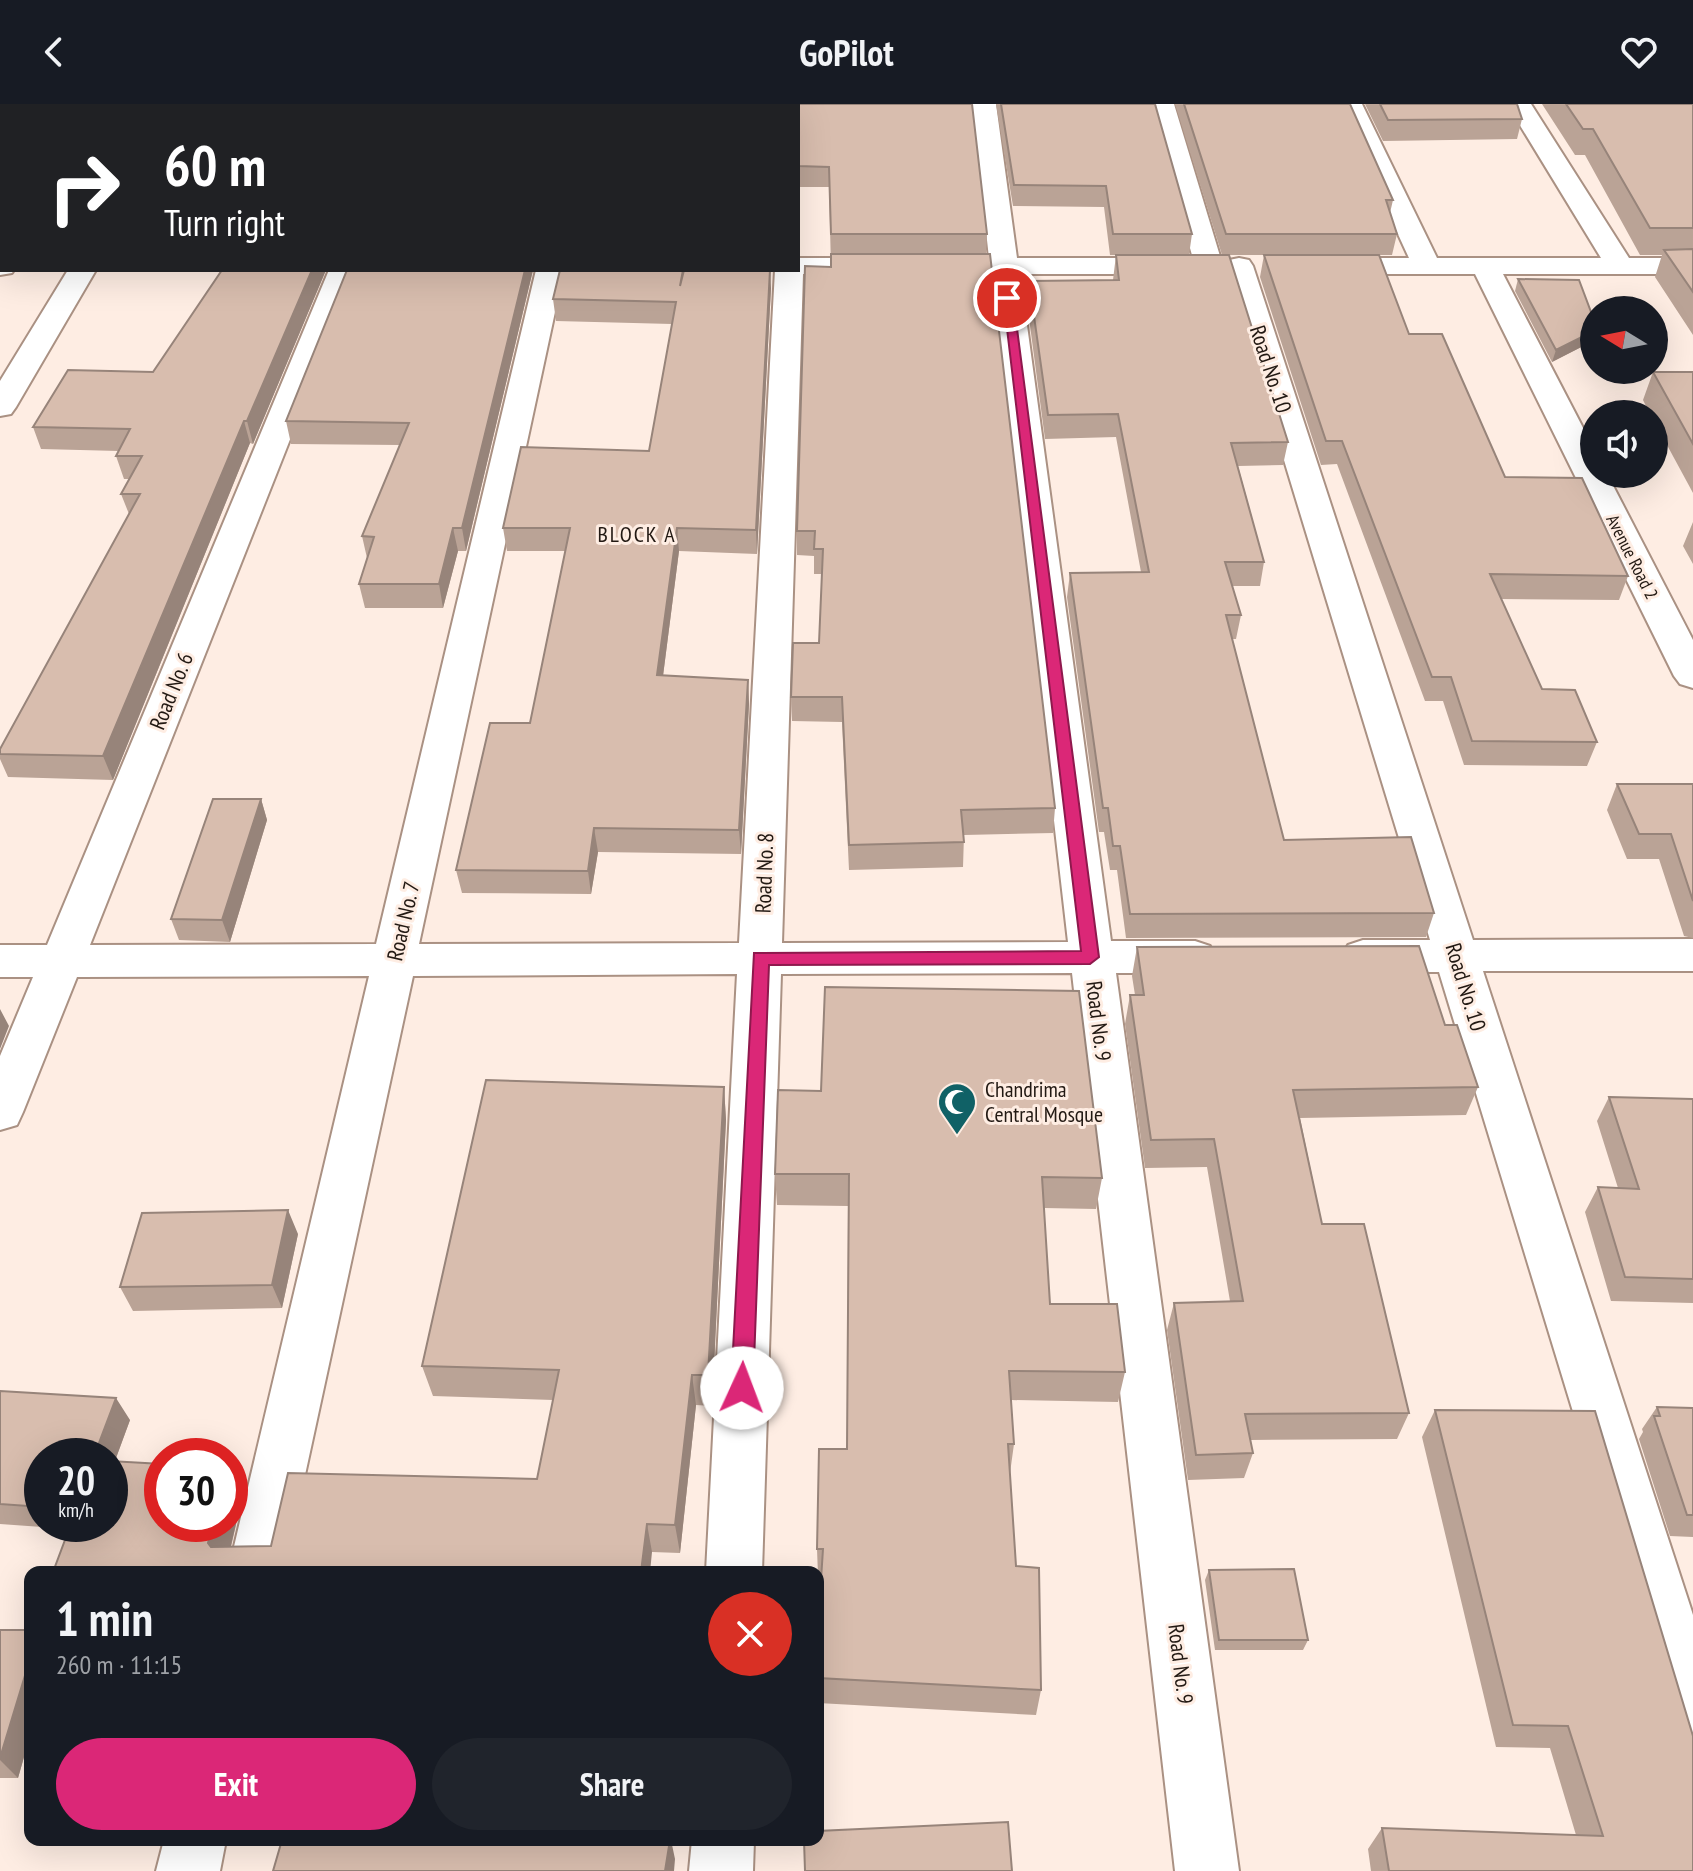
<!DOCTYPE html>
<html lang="en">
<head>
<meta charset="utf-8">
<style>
	:root { --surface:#171b24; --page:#20242c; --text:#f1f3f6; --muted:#9ea1a6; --accent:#db2777 }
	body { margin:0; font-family:"PT Sans Narrow",sans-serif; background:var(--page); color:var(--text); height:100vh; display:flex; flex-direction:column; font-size:30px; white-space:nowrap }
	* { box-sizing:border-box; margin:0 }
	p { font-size:26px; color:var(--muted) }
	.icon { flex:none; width:44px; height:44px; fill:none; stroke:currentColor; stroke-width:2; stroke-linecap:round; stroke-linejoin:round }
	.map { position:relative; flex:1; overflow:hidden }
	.panel { position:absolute; left:24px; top:1462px; width:800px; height:280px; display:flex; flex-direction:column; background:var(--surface); border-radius:16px; box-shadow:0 8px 32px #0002 }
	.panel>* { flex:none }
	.hud { position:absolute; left:0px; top:0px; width:800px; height:168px; box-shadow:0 8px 32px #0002; background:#202124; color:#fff; overflow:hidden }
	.needle { width:52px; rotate:280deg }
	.buttons { position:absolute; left:1580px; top:192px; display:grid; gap:16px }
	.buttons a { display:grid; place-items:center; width:88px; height:88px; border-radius:50%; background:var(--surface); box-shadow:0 8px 32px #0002; font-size:40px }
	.speed { position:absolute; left:24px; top:1334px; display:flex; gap:16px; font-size:40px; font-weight:700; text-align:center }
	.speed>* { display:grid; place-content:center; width:104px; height:104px; border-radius:50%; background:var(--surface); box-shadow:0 8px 32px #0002; line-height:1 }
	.speed small { font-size:20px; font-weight:400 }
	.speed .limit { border:12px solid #d22; background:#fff; color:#111 }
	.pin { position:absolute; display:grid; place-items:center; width:68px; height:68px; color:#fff; margin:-34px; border:4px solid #fff; border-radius:50%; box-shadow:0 2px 8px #0007 }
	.me { position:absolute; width:88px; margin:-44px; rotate:2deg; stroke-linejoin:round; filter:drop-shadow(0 0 6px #0008) }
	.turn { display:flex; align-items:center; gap:28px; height:168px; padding:0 32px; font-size:36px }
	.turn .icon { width:104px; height:104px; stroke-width:2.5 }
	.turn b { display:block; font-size:56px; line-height:68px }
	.round { display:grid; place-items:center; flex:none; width:84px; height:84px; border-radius:42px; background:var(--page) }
	.overview { display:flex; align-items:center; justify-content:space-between; height:136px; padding:0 32px }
	h1 { font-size:48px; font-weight:600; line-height:60px }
	.action { display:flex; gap:16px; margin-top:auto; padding:16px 32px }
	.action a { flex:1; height:92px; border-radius:48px; background:var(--accent); color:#fff; font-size:32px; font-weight:600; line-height:92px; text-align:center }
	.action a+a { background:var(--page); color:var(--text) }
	header { display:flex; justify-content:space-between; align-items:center; height:104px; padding:0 32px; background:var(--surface); font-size:36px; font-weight:600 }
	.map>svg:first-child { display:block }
</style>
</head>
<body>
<header><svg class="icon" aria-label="back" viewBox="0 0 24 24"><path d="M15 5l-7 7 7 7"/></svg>GoPilot<svg class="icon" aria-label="heart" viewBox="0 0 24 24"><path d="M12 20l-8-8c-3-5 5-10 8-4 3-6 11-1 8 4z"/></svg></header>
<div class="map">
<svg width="1693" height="1767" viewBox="0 0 1693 1767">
	<rect width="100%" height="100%" fill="#feede3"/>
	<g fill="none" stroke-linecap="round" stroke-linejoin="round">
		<defs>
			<path id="minor" d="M972 0H996L1017 154H1176L1186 156 1190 162 1186 168 1176 170H1020L1111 837H1195L1210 842 1217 853 1210 864 1195 869H1116L1239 1767H1175L1072 869 781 870 762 1468H706L737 870 413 872 284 1468H228L369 872 77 873 23 1008 17 1021 0 1026V952L33 873H0V841H47L329 166H357L90 841 376 840 536 166H564L419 840 739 839 775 166H798V154H892L902 156 906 162 902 168 892 170H803L782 839 1068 838 991 170 962 168 958 162 962 156 989 154Z
				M1150 0H1174L1223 162 1219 168H1199L1195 162Z
				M1338 0H1362L1437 154H1601L1507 0H1531L1629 154H1693V170H1503L1594 345V370H1607L1693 536V584L1680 580 1674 572 1475 170H1324L1314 168 1310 162 1314 156 1324 154H1409Z
				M1239 154 1249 156 1253 162 1473 836 1693 835V867H1483L1693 1511V1633L1672 1624 1663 1603 1439 868H1363L1348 863 1341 852 1348 841 1363 836H1430L1225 162 1229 156Z
				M0 155 2 166H14L12 169 0 171Z
				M68 166H96L16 303 11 310 0 312V277Z
				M164 1736H226L220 1767H156Z
				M692 1736H754L753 1767H689Z"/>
		</defs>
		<!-- minor casing -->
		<use href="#minor" stroke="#aa9183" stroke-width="4"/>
		<!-- minor -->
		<use href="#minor" fill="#fff" fill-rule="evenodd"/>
	</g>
	<!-- wall -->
	<path fill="#baa396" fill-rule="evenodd" d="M0 0 2 2V157L0 153Z
		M972 0 987 130 986 150 1055 704 1053 729 964 731 963 763 849 766 842 618 792 617 791 593 819 539 822 470H814V452L797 451V427L831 163 829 83H798V2Z
		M996 0H1155L1192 130 1189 151H1222L1175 0H1350L1393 96 1390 109 1397 130 1392 151H1379L1409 230 1505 373 1628 472 1619 496 1501 495 1542 585 1597 638 1587 662 1464 661 1443 597H1425L1337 360 1321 361 1260 173 1264 151H1229L1288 338 1283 361 1238 362 1264 458 1260 482H1232L1241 511 1236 535H1232L1284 736 1434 809 1426 833 1126 834 1117 766H1110L1104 728H1099L1067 493 1070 469 1141 468 1116 333 1045 335 1027 199 1029 177 1113 176 1116 151H1110L1104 103 1013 102Z
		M1365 0H1517L1522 15 1517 35 1383 37Z
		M1542 0H1693V231L1655 173 1662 151H1640L1585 51H1575Z
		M222 166H326L253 340 250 339 113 676 8 673 0 655V645L129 410 121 390 130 375H124L116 352 119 347 41 345 33 323 153 268Z
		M347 166H533L466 447H458L443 504H365L359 480 367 454 362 432 400 341 291 340 286 317Z
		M1518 175 1593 237 1552 258 1515 187Z
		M771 184 757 450 679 447 663 572 748 576 749 600 741 750 598 748 591 790 462 789 456 766 530 619 565 447H507L503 424 649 347 672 220 556 217 553 195Z
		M1653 268H1693V389L1654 317V310H1650L1643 296Z
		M1693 418V460L1683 442Z
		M1617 680H1693V834L1684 832 1659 755H1627L1607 706Z
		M261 695 267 716 230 838 179 836 171 815Z
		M1137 843 1445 921 1478 983 1466 1011 1300 1014 1322 1120 1409 1309 1397 1335 1250 1336 1253 1349 1244 1374 1188 1376 1167 1226 1174 1199 1230 1197 1207 1063 1145 1064 1125 920 1130 891H1135L1132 872Z
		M724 983 726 1016 712 1302 696 1301 680 1449 652 1448 53 1468 70 1425 0 1420V1287L130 1316 115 1357 242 1394 231 1443 271 1442 537 1375 553 1296 433 1292 422 1262ZM42 1352 110 1420H42Z
		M1609 993 1693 995V1199L1611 1197 1585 1108 1598 1083 1618 1084 1597 1017Z
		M775 1070 1102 1074 1096 1105 1044 1104 1050 1200 1125 1268 1118 1298 1011 1296 1014 1340 1010 1369 1016 1462 1041 1586 1036 1611 818 1599V1521L821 1471H818L817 1445 847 1345 848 1102 777 1101Z
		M298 1130 282 1204 133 1207 120 1183Z
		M1657 1303 1693 1304V1433L1670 1432 1639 1335 1643 1328 1642 1325Z
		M1435 1306 1693 1767H1371L1368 1745 1382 1724 1576 1731 1550 1644 1496 1643 1422 1333Z
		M1209 1466 1308 1536 1303 1546H1215L1205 1476Z
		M0 1526H30V1632L18 1674H0Z"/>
	<!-- shaded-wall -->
	<path fill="#97847a" d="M298 0H314L313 2H297Z
		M312 166H326L253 340 247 317Z
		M525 166H533L466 447 462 424Z
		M770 166 771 184 757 450 756 426Z
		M1594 227 1593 237 1552 258 1556 246Z
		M244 317 250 339 113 676 103 652Z
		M453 424 458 447 443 504 439 480Z
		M677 424 679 447 660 595 657 571Z
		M748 576 749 600 741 750 739 726Z
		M261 695 267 716 230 838 222 816Z
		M594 724 598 748 591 790 588 767Z
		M0 905 9 922 0 945Z
		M724 983 726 1016 712 1302 708 1271Z
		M288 1106 298 1130 282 1204 272 1181Z
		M692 1271 696 1301 680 1449 675 1421Z
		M116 1294 130 1316 110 1370V1352H94Z
		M230 1371 242 1394 225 1467 208 1439 213 1420H230Z
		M647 1420 652 1448 650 1468H641Z
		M30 1555V1632L18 1674 0 1656V1654Z
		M670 1736H671L675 1755 674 1767H665Z"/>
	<!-- building -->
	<path fill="#d8bdae" stroke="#97847a" stroke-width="2" d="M0 0H298L297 2H2V140H0Z
		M411 0H972L987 130H831L829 63 798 62V2H410Z
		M1001 0H1155L1192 130H1113L1106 82 1014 81Z
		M1184 0H1350L1393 96H1386L1397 130H1226Z
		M1380 0H1517L1522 15 1388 16Z
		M1566 0H1693V124H1650L1593 25H1583Z
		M1693 145V188L1664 146Z
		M831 150H990L1055 704 961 706 964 738 849 741 842 593H791L793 539H819L823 445H814L815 427H797L805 162 831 163Z
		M1116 151H1229L1288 338 1231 339 1264 458H1225L1241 511H1226L1284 736 1411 733 1434 809 1130 810 1120 742H1113L1108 704H1103L1070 469 1149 468 1118 310 1048 311 1029 177 1119 176Z
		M1264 151H1379L1409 230H1442L1505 373 1582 374 1628 472 1490 470 1542 585 1575 586 1597 638 1472 637 1451 573H1432L1342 337H1326Z
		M222 166H312L247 317H244L103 652 0 650V645L140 390H121L142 352H116L130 325 33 323 68 266 153 268Z
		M347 166H525L462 424H453L439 480H359L374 433 362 432 409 319 286 317Z
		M560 166H683L680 182 684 166H770L756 426 677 424 657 571 748 576 739 726 594 724 588 767 456 766 490 619H530L570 424H503L521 343 649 347 676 198 553 195Z
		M1518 175 1579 176 1594 216V227L1556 246Z
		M1653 268H1693V340Z
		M1617 680H1693V797L1671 730H1639Z
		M213 695H261L222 816 171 815Z
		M1419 842 1445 921H1457L1478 983 1293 986 1322 1120H1364L1409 1309 1245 1310 1253 1349 1196 1351 1174 1199 1243 1197 1214 1035 1151 1036 1130 891H1144L1137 843Z
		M825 883 1079 887 1102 1074 1042 1073 1050 1200H1117L1125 1268 1009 1267 1014 1340H1008L1016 1462 1039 1464 1041 1586 818 1574V1521L823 1445H817L819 1345H847L849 1070H775L778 986 821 987Z
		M486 976 724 983 708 1271H692L675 1421 647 1420 641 1468H53L71 1420H110V1357L162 1360V1420H213L208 1439 211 1443 271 1442 288 1369 537 1375 559 1266 422 1262Z
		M1609 993 1693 995V1175L1625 1173 1598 1083 1639 1085Z
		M288 1106 272 1181 120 1183 142 1109Z
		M0 1287 116 1294 94 1352H42V1403L0 1400Z
		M1657 1303 1693 1304V1411H1687L1654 1312H1660Z
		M1435 1306 1595 1307 1693 1632V1767H1389L1382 1724 1603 1732 1568 1622 1513 1621Z
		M1294 1465 1308 1536H1219L1209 1466Z
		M0 1526H30V1555L0 1654Z
		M1008 1718 1012 1767H805L804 1736H818V1727Z
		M282 1736H670L665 1767H273Z"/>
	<!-- route -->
	<path fill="#db2777" stroke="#8e194d" stroke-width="2" d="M1003 191 1013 194 1099 853 1090 860 769 861 753 1284 750 1291 742 1294 734 1291 731 1284 754 849 1081 847Z"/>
	<!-- icons -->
	<defs>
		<symbol id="mosque-pin" viewBox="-11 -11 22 30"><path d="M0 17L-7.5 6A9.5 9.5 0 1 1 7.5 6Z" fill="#106166" stroke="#feede3"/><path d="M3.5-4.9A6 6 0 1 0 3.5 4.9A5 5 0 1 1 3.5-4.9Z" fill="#fff"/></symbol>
	</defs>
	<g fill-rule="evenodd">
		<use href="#mosque-pin" x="935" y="976" width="44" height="60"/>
	</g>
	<g text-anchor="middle" stroke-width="6" stroke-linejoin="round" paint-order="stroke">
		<!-- far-street labels -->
		<g font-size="18" fill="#221913" stroke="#feede3">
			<text transform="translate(1632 453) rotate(63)" y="6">Avenue Road 2</text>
		</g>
		<!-- street labels -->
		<g font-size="22" fill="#221913" stroke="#feede3">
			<text transform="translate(1271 265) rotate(72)" y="8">Road No. 10</text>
			<text transform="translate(171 587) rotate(-68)" y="8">Road No. 6</text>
			<text transform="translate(764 769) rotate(-88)" y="8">Road No. 8</text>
			<text transform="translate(403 817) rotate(-77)" y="8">Road No. 7</text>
			<text transform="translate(1466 883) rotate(73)" y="8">Road No. 10</text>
			<text transform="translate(1099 917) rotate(83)" y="8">Road No. 9</text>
			<text transform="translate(1181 1560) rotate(83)" y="8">Road No. 9</text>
		</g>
		<!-- far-quarter labels -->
		<g font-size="22" letter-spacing="2" fill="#221913" stroke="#feede3">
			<text x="637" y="438">BLOCK A</text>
		</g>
		<!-- poi labels -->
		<g font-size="22" fill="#221913" stroke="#feede3" text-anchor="start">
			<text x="985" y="993">Chandrima<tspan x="985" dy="25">Central Mosque</tspan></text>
		</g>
	</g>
</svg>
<div class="buttons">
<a><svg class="needle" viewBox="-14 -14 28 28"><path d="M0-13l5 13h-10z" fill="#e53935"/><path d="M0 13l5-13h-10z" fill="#9ea1a6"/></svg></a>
<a><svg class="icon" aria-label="sound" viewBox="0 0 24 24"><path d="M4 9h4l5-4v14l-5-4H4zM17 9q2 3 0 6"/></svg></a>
</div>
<div class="speed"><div>20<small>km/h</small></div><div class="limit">30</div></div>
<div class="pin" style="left:1007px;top:194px;background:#d93025"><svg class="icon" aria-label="arrive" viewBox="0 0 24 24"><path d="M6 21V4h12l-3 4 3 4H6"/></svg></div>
<svg class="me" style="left:742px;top:1284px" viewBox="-20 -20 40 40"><circle r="19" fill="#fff"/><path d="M0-13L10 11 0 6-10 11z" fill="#db2777"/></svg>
<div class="hud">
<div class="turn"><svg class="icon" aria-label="right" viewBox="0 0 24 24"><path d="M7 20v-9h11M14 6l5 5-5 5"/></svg><div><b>60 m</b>Turn right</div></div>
</div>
<section class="panel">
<div class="overview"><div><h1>1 min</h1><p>260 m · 11:15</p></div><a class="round" style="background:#d93025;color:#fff"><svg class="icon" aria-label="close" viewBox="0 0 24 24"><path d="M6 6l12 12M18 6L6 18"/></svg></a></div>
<div class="action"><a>Exit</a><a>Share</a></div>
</section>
</div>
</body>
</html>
